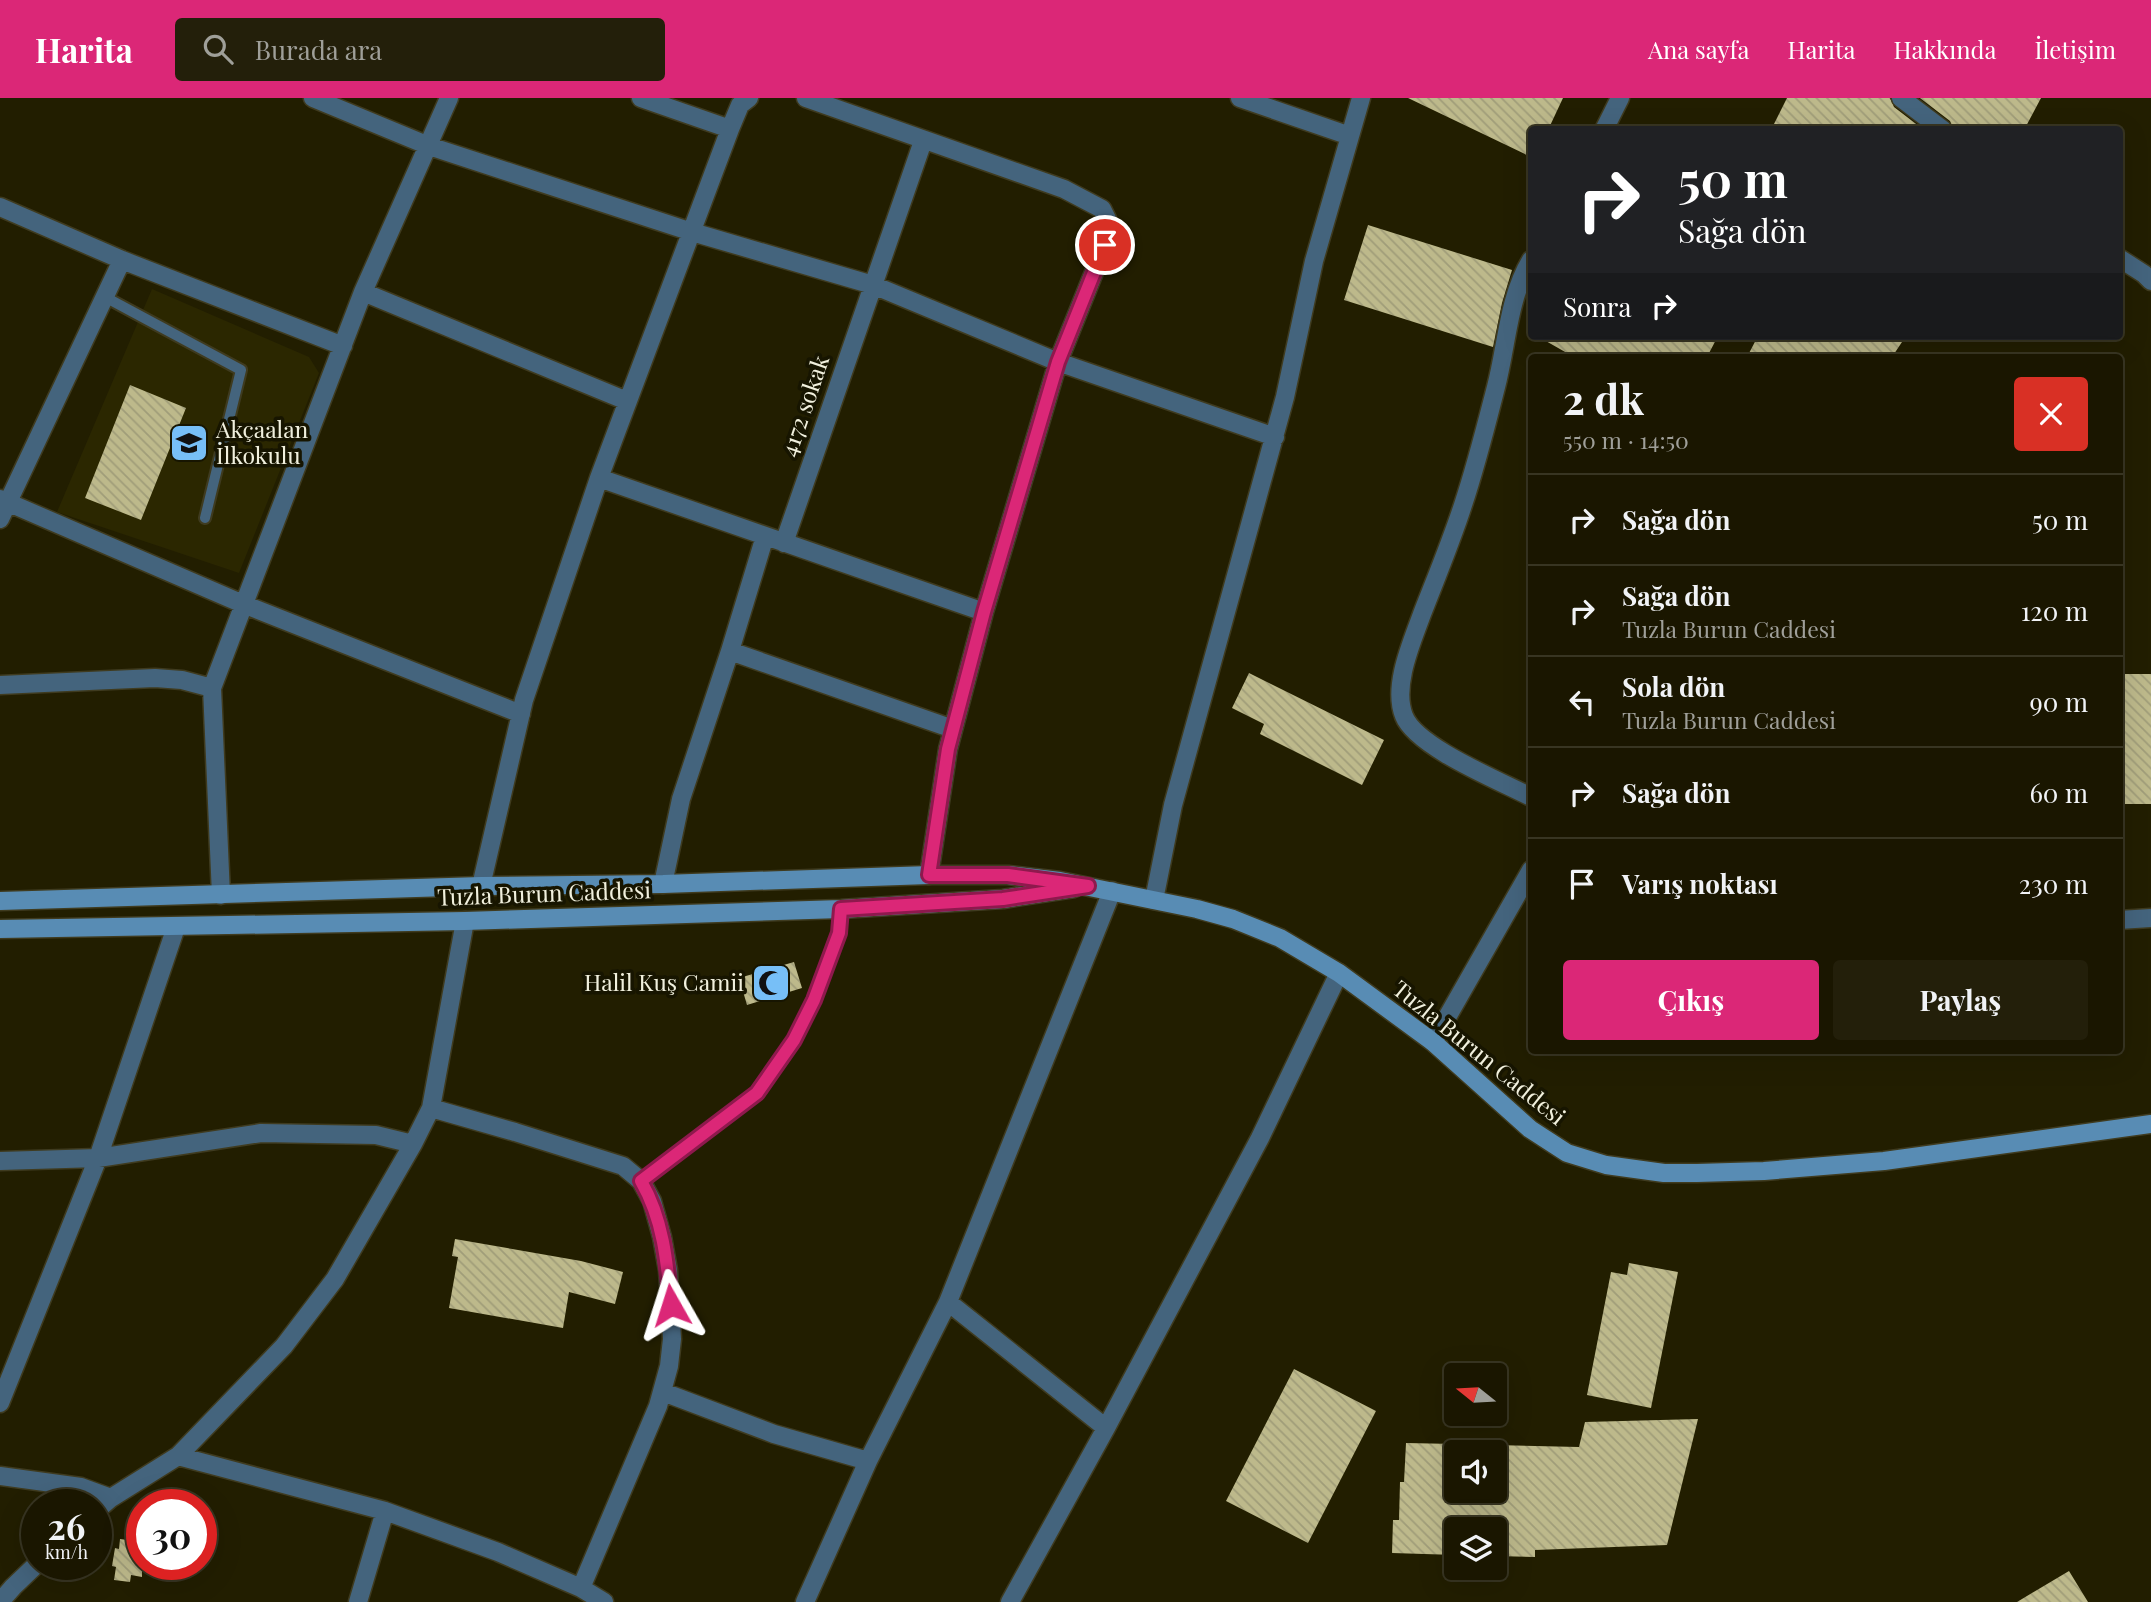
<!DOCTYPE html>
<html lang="tr">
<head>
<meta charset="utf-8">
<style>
	:root { --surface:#1a1600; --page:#231f0a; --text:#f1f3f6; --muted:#9f9f99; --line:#383522; --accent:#db2777 }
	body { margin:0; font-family:"Playfair Display",serif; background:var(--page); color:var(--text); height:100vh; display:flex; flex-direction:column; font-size:26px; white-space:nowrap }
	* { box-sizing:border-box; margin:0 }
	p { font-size:23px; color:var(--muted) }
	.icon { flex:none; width:38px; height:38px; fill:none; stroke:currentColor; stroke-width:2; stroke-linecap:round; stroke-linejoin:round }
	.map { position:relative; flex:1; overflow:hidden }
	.details { position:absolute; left:1528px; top:256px; width:595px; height:700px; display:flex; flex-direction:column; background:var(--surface); border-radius:7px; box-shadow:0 7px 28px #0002,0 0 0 2px var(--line) }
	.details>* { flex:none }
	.guide { position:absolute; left:1528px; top:28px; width:595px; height:214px; border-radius:7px; box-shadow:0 7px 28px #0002,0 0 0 2px var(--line); background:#202124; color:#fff; overflow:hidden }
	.needle { width:46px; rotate:288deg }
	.fabs { position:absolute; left:1444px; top:1265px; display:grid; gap:14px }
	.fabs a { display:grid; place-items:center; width:63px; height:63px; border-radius:7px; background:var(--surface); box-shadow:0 7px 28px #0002,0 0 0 2px var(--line); font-size:35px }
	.speed { position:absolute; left:21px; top:1391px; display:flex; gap:14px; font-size:35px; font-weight:700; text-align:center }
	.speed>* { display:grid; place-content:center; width:91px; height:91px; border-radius:50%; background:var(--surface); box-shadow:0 7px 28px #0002,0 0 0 2px var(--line); line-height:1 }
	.speed small { font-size:18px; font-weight:400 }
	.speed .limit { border:10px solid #d22; background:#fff; color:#111 }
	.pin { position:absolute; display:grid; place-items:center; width:60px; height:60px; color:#fff; margin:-30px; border:4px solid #fff; border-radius:50%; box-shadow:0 2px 7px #0007 }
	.me { position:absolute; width:77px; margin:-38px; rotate:354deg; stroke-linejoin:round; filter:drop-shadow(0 0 5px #0008) }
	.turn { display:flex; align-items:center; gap:24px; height:147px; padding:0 35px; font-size:32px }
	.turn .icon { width:91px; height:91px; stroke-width:2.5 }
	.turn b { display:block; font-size:49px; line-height:60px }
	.then { display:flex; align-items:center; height:66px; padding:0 35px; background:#0003; gap:14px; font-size:26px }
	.round { display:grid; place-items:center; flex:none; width:74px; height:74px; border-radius:7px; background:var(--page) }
	.head { display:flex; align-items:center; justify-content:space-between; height:119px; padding:0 35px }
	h1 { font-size:42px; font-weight:700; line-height:52px }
	.action { display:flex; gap:14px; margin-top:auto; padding:14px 35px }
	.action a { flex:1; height:80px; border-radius:7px; background:var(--accent); color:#fff; font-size:28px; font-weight:700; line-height:80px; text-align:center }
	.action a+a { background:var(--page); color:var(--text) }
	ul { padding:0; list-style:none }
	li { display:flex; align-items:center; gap:21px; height:91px; padding:0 35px; border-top:2px solid var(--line) }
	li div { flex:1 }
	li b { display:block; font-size:26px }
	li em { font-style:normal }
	header { display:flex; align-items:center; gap:42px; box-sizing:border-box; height:98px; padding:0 35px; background:var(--accent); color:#fff }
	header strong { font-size:33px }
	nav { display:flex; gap:38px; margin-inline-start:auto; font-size:24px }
	.search { width:490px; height:63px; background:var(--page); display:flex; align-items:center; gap:18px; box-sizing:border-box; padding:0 24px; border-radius:7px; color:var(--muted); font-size:26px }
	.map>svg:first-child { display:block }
</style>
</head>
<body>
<header>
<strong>Harita</strong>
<div class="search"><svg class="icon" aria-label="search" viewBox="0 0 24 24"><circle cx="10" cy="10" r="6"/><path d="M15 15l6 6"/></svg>Burada ara</div>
<nav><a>Ana sayfa</a><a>Harita</a><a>Hakkında</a><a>İletişim</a></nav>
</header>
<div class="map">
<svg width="2151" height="1504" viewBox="0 0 2151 1504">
	<defs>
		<pattern id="building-back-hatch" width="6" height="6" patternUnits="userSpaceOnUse" patternTransform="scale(1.75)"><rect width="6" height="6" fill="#bdb98b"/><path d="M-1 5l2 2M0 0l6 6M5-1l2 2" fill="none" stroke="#a09d79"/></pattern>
	</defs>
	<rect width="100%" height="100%" fill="#221e00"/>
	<!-- built -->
	<path fill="#2b2700" d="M152 191 309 259 319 275 239 475 57 414Z"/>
	<!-- building -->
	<path fill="url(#building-back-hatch)" d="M1408 0H1563L1548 32H1531V59Z
		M1787 0H1890L1894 9 1924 32H1771Z
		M1920 0H2041L2024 32H1954L1950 23Z
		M1368 127 1512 172 1502 205 1493 249 1344 202Z
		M1537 238H1718L1707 259H1574Z
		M1758 238H1906L1892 259H1747Z
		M130 287 186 310 141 422 85 400Z
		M1249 575 1384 642 1362 687 1260 636 1264 626 1232 610Z
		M2119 576H2151V706H2119Z
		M794 864 802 890 747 907 739 880Z
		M455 1141 581 1163 623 1174 615 1206 569 1194 563 1230 449 1210 458 1159 452 1158Z
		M1629 1165 1678 1174 1651 1310 1587 1297 1611 1174 1627 1177Z
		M1294 1271 1376 1313 1308 1445 1226 1403Z
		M1698 1321 1667 1447 1535 1452V1459L1494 1458V1432H1456V1457L1392 1455 1393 1422H1399L1400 1384H1404L1406 1345 1456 1346V1393H1494V1347L1579 1349 1585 1324Z
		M120 1441 142 1444V1479L131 1477 130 1484 114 1482 116 1469 112 1468 115 1450 119 1451Z
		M2069 1473 2088 1504H2017Z"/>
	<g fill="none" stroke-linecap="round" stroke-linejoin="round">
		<defs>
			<path id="lane" d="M105 199 241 272 205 420
				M641 1083 757 995 794 942 814 902 839 835 841 811"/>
			<path id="street" d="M313 0 429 48 692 134 873 187 1058 264 1275 339
				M641 0 730 31
				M806 0 1064 91 1102 111 1107 121 1105 147 1058 264 984 514 948 651 929 777
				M1240 0 1350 38
				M1901 0 1943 32
				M1604 32 1620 0
				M0 109 122 162 343 248
				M2119 160 2144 176 2151 183
				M1531 162C1508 200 1507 247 1496 289 1486 328 1476 368 1463 407 1451 444 1436 480 1422 516 1412 544 1392 588 1404 618 1416 649 1500 683 1531 699
				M363 194 627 303
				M599 380 984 514
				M0 401 243 506 521 616
				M0 421 122 162
				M784 445 923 43
				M730 553 953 631
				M0 587 155 580 182 582 212 590
				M663 786 681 701 730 553 765 438
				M481 788 524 602 599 380 730 31 740 7 749 0
				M221 797 212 590 363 194 449 0
				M1154 802 1173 707 1285 299 1314 163 1361 0
				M2119 822 2151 820
				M1433 944 1531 772
				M431 1010 515 1034 623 1068 641 1083 652 1103 662 1139 668 1172 672 1241 669 1268 658 1308 581 1490
				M0 1063 98 1060 261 1035 376 1037 413 1046
				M948 1204 1106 1330
				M663 1294 774 1336 868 1363
				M0 1305 98 1060 176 829
				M178 1358 385 1413 498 1454 581 1490 604 1504
				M0 1378 81 1389 111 1400
				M96 1413 111 1400 178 1358 284 1248 335 1181 413 1046 431 1010 465 823
				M0 1504 13 1489 37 1466
				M358 1504 385 1413
				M805 1504 868 1363 948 1204 1112 793
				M1010 1504 1106 1330 1260 1040 1339 875"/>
			<path id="secondary" d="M0 803 481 788 663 786 929 777H1008L1060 783 1197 811 1233 821 1280 840 1339 875 1433 944 1530 1031 1567 1055 1606 1067 1664 1075H1697L1764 1073 1884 1063 2151 1026
				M0 831 465 823 841 811 1003 801 1074 790"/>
		</defs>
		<!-- lane casing -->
		<use href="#lane" stroke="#3f3b1f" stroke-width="14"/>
		<!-- street casing -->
		<use href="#street" stroke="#3f3b1f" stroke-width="21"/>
		<!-- secondary casing -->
		<use href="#secondary" stroke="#3f3b1f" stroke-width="21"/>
		<!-- lane -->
		<use href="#lane" stroke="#44647d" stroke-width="10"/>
		<!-- street -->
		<use href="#street" stroke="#44647d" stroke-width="18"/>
		<!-- secondary -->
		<use href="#secondary" stroke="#588cb4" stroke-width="18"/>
	</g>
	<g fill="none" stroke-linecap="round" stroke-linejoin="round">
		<defs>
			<path id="route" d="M671 1207C667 1163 663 1121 641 1083L757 995 794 942 814 902 839 835 841 811 1003 801 1088 788 1008 777H929L948 651 984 514 1058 264 1105 147"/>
		</defs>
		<!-- route casing -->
		<use href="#route" stroke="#8e194d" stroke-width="18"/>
		<!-- route -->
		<use href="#route" stroke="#db2777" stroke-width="12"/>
	</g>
	<!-- icons -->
	<defs>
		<symbol id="school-square" viewBox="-11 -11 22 22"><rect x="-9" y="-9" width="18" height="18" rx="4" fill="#77bff7" stroke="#171500"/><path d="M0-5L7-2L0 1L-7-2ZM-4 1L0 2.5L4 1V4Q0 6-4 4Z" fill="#111"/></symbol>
		<symbol id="mosque-square" viewBox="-11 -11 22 22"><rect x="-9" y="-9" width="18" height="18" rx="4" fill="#77bff7" stroke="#171500"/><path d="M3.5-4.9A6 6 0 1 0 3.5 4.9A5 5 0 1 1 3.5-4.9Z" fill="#111"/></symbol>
	</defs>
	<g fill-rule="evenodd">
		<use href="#school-square" x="167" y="323" width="44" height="44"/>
		<use href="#mosque-square" x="749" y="863" width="44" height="44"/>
	</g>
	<g text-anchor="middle" stroke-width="7" stroke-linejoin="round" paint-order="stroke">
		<!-- street labels -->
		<g font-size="23" fill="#f1f0dd" stroke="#171500">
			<text transform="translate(805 308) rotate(-71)" y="8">4172 sokak</text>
			<text transform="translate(544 796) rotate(-2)" y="8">Tuzla Burun Caddesi</text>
			<text transform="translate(1479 955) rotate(39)" y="8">Tuzla Burun Caddesi</text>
		</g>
		<!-- poi labels -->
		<g font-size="23" fill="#f1f0dd" stroke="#171500" text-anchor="start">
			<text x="216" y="340">Akçaalan<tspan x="216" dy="26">İlkokulu</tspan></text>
			<text x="744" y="893" text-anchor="end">Halil Kuş Camii</text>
		</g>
	</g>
</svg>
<div class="fabs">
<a><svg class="needle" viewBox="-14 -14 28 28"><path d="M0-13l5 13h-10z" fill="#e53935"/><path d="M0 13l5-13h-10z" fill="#9f9f99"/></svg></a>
<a><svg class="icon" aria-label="sound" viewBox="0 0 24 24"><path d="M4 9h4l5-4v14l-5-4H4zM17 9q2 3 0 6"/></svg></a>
<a><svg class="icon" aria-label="layers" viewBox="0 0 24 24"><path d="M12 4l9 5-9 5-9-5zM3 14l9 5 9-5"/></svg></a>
</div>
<div class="speed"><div>26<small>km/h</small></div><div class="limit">30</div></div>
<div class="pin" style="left:1105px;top:147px;background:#d93025"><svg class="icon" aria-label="arrive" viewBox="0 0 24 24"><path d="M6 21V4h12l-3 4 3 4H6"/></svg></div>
<svg class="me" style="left:671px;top:1207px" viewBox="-20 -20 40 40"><path d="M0-17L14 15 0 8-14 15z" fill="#db2777" stroke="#fff" stroke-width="4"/></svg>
<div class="guide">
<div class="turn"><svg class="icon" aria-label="right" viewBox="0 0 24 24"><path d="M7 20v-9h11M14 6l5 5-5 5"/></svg><div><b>50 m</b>Sağa dön</div></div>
<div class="then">Sonra<svg class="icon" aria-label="right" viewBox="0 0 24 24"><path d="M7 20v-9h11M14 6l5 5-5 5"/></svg></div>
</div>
<section class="details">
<div class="head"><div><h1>2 dk</h1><p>550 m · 14:50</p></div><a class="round" style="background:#d93025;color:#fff"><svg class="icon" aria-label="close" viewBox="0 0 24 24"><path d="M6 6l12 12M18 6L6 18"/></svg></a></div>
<ul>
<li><svg class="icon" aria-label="right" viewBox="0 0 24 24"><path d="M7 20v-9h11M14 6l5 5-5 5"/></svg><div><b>Sağa dön</b></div><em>50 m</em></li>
<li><svg class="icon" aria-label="right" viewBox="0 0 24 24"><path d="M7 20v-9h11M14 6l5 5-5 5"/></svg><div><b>Sağa dön</b><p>Tuzla Burun Caddesi</p></div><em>120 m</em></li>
<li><svg class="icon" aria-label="left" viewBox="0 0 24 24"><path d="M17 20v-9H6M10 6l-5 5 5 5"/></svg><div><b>Sola dön</b><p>Tuzla Burun Caddesi</p></div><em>90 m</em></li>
<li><svg class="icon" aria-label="right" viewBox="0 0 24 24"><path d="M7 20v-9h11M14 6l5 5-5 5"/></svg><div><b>Sağa dön</b></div><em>60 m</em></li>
<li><svg class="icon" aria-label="arrive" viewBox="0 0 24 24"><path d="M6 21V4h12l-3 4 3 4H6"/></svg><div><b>Varış noktası</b></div><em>230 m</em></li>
</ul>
<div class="action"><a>Çıkış</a><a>Paylaş</a></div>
</section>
</div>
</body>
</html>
